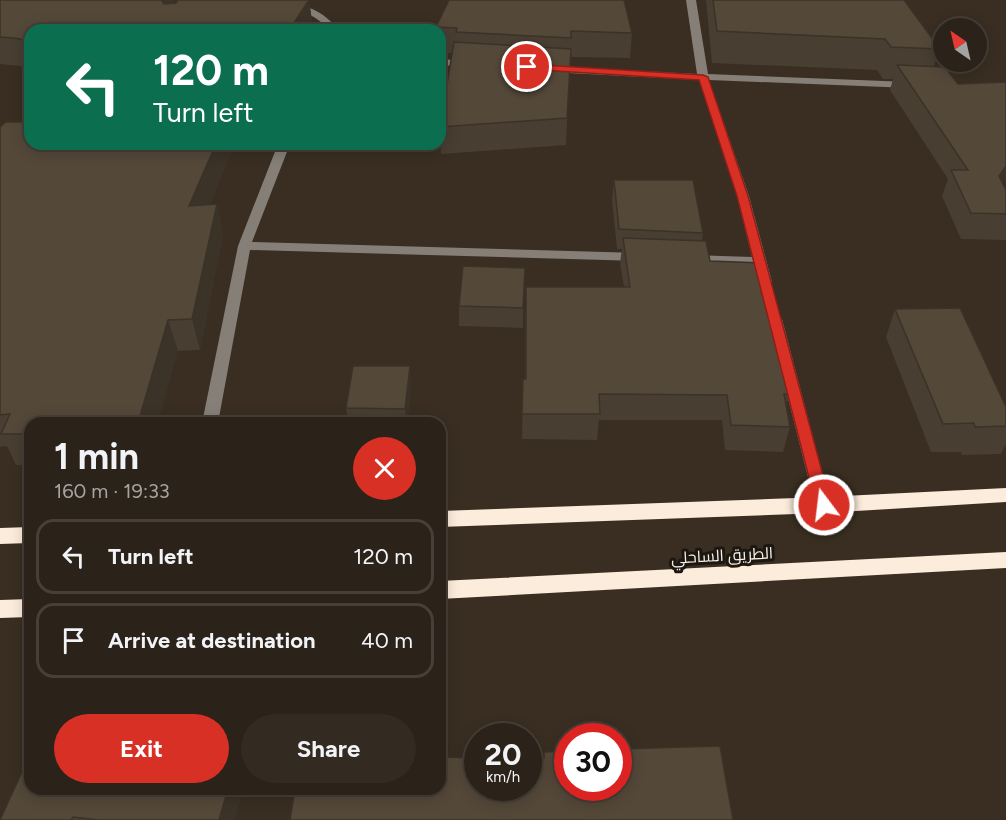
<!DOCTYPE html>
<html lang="en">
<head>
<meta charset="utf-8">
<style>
	:root { --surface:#2b2219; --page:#332a22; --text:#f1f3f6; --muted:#a6a4a2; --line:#473f38; --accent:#d93025 }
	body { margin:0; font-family:Figtree,Cairo,sans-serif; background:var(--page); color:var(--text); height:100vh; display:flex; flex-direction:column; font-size:22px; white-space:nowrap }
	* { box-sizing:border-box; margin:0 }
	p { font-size:20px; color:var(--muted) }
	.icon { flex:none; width:33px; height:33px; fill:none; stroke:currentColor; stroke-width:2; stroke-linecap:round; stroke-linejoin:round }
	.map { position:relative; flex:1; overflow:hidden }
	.side { position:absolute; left:24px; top:417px; width:422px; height:378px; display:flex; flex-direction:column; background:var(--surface); border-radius:18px; box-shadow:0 3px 15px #0003,0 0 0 2px var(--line) }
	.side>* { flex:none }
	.guide { position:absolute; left:24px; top:24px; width:422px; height:126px; border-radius:18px; box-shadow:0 3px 15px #0003,0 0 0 2px var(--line); background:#0b6e4f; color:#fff; overflow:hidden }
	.needle { width:39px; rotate:326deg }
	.tools { position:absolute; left:933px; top:18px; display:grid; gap:12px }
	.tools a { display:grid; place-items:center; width:54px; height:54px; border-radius:50%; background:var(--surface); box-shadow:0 3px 15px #0003,0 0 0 2px var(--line); font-size:30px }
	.speed { position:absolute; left:464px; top:723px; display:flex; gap:12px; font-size:30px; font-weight:700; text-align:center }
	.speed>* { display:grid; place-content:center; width:78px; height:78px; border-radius:50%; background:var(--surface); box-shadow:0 3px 15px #0003,0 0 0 2px var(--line); line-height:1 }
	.speed small { font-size:15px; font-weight:400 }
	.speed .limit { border:9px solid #d22; background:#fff; color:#111 }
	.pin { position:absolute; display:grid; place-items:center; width:51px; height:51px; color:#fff; margin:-26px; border:3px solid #fff; border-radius:50%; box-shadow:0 2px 6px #0007 }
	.me { position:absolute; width:66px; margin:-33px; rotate:345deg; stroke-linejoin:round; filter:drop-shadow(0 0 4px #0008) }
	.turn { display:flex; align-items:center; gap:21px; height:126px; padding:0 30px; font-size:27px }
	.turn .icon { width:78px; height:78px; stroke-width:2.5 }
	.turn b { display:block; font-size:42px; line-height:51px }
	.round { display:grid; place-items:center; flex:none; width:63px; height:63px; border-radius:32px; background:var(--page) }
	.head { display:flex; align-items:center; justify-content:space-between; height:102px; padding:0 30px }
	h1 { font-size:36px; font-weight:700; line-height:45px }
	.primary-button { display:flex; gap:12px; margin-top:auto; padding:12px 30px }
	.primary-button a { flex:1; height:69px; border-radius:36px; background:var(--accent); color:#fff; font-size:24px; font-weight:700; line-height:69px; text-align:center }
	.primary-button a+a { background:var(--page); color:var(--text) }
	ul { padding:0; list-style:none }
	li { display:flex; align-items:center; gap:18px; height:75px; margin:0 12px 9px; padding:0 18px; border:3px solid var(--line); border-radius:18px }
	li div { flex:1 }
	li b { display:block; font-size:22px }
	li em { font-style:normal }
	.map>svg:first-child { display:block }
</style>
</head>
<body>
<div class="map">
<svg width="1006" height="820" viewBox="0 0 1006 820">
	<rect width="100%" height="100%" fill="#392e21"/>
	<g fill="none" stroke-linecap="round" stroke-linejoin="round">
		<!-- minor -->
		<path fill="#857f78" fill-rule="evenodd" d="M260 0C286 0 323 5 337 30H327C314 6 280 13 260 0Z
			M686 0H696L708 74 910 82 915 85 910 88 709 80 749 196 772 282 770 285H760L754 265 691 263 685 259 691 255 752 257 737 196 699 80 550 72 545 69 550 66 697 74Z
			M440 59 469 61 474 64 469 67 440 65Z
			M278 144H290L252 242 640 253 646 257 640 261 250 250 218 423H202L238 246Z
			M775 314 782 319 831 505 829 509 823 511 817 509 815 505 768 319Z"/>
		<!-- highway -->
		<path fill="#fcecdb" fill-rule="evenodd" d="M1006 488V502L823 513 440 527V511L823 497Z
			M30 527V543L0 544V528Z
			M1006 552V568L440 599V581Z
			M30 599V617L0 618V600Z"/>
	</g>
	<!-- wall -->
	<path fill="#483e31" d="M0 0H174L175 4 309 0 313 28 312 30H30V67L0 64Z
		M706 0H904L940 49 934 66 1006 190V240L961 239 942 196 948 179 890 90 893 79H883L877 70 712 63Z
		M436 27 632 33 630 58 570 57 566 145 441 154 440 127 452 53H440V30H436Z
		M0 127 30 144H235L210 204H217L223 234 200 350 178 351 30 423V465H16L7 446 0 447Z
		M614 180 703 233 702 241 710 261 780 336 778 345 789 395 786 404 790 427 783 452 725 450 722 420H599L597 440 522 439 523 379H525V312L624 287 620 263 622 249H617L612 200Z
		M525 268 523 328 459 326V306Z
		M895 309 1006 407V444L1001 454 962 455 961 452H931L886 337Z
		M411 387 407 423H348L346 408Z
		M30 789H243L234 820H0Z"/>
	<!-- shaded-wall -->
	<path fill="#3b3228" d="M162 0H174L177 16 168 29 162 1Z
		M309 0 313 28 312 30H296L294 23Z
		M216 144H235L196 237 189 206Z
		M1006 166V178L989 202 999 176Z
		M217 204 223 234 200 350 192 319Z
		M525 268V288L523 328V308Z
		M168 320 178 351 158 423H138Z
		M410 366 411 387 407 423H406L405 409Z
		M228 789H243L234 820H219Z"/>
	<!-- building -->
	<path fill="#544839" stroke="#3b3228" stroke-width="1.5" d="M0 0H162V1L164 4 176 3 178 0H309L294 23 244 26 243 30H30V41L14 38 0 37Z
		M449 0H624L632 33 571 31V38L456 32 457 28 436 27Z
		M713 0H904L940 49 891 47 885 39 717 31Z
		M454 42 571 49 567 118 440 127Z
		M897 65 945 67 958 84 1006 82V166L999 176 1006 190V214L971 213 951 170H968Z
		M6 122H30V144H216L189 206 217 204 192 319 168 320 138 423H30V434H1L10 414 0 415V127Z
		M614 180H693L703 233 619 229Z
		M623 238 706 241 710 261 763 263 780 336H776L789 395 784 394 790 427 731 425 727 395 599 394 600 414H522L523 379H526V287H630Z
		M463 266 525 268 523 308 459 306Z
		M960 308 1006 407V426L975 427 974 423 943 424 895 309Z
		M353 366H410L405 409 346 408Z
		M720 746 733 820H290L295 789H440V757L477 758V788H528V758H544V752L567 751V788H618V749Z
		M30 761V789H228L219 820H98L73 817 71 820H0L26 763H29Z"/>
	<!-- route -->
	<path fill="#d93025" stroke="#8d1f18" stroke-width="1.5" d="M527 64 703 75 708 77 748 196 831 505 829 509H818L816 505 737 196 699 80 524 69V65Z"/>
	<g text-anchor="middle" stroke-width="6" stroke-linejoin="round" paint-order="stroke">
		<!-- street labels -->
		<g font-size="16" fill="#f8f0e7" stroke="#1c1711">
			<text transform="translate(722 555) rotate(-3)" y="6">الطريق الساحلي</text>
		</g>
	</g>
</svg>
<div class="tools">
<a><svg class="needle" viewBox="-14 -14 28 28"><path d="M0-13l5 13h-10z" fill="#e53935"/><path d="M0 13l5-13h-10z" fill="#a6a4a2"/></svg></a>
</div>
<div class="speed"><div>20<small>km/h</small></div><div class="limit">30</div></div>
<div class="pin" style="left:527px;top:67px;background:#d93025"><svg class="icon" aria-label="arrive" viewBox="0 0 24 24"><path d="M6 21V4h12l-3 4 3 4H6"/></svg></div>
<svg class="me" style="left:824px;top:505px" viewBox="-20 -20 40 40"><circle r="17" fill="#d93025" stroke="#fff" stroke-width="3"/><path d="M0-11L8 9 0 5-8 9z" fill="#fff"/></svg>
<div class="guide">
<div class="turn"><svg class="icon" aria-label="left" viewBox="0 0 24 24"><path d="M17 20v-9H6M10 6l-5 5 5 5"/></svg><div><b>120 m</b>Turn left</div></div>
</div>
<section class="side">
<div class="head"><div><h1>1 min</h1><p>160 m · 19:33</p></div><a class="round" style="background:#d93025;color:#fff"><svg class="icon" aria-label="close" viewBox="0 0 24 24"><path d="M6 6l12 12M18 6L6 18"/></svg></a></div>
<ul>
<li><svg class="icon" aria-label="left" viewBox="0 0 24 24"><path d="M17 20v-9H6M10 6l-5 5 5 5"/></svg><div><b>Turn left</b></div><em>120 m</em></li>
<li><svg class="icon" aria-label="arrive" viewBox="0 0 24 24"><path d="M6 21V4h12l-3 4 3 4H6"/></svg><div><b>Arrive at destination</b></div><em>40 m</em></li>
</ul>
<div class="primary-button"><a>Exit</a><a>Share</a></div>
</section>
</div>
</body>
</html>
